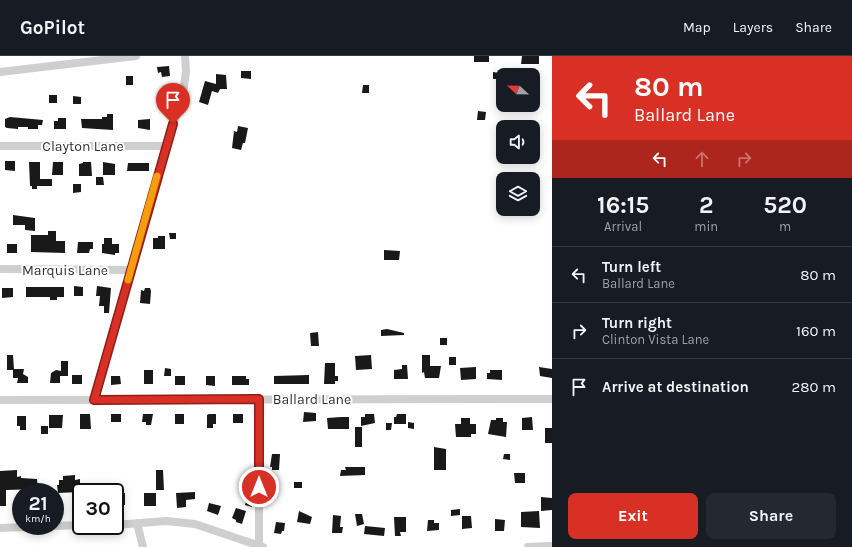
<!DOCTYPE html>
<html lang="en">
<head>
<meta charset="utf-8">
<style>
	:root { --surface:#171b24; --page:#242831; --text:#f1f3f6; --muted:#9ea1a6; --line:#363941; --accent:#d93025 }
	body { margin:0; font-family:Karla,sans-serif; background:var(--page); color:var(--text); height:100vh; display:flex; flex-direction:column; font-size:15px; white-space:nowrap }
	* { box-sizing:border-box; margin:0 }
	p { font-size:13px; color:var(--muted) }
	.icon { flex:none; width:22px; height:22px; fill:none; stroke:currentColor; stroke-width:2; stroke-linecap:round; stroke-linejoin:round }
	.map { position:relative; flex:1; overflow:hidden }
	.sheet { display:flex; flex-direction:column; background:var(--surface); width:300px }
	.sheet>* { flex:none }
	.hud { background:#d93025; color:#fff; overflow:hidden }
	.needle { width:26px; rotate:292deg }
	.controls { position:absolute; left:496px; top:12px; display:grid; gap:8px }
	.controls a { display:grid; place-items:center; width:44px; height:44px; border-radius:8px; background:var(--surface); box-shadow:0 2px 10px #0003; font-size:20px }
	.speed { position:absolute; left:12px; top:427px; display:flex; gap:8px; font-size:20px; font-weight:700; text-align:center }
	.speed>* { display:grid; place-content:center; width:52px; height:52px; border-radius:50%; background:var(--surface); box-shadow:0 2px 10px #0003; line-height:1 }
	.speed small { font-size:10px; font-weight:400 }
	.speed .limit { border:2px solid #111; border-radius:6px; background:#fff; color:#111 }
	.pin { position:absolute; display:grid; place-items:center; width:34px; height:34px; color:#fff; margin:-41px -17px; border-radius:50% 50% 50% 0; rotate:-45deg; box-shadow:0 0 4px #0007 }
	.pin .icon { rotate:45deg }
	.me { position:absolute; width:44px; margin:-22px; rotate:0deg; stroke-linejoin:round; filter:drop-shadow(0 0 3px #0008) }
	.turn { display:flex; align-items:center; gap:14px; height:84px; padding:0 16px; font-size:18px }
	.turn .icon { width:52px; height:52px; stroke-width:2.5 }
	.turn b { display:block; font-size:28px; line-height:34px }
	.lanes { display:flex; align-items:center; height:38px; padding:0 16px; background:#0003; justify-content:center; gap:20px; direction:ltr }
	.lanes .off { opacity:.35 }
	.eta { display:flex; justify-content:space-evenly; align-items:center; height:68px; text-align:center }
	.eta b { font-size:24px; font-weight:700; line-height:28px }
	.button { display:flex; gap:8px; margin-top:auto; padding:8px 16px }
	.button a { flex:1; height:46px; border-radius:8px; background:var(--accent); color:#fff; font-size:16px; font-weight:700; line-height:46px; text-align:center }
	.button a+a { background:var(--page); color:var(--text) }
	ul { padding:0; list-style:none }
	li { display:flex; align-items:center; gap:12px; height:56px; padding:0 16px; border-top:1px solid var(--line) }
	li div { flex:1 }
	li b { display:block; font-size:15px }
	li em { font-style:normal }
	header { display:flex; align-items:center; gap:24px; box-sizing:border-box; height:56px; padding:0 20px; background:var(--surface); border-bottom:1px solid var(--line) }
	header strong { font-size:19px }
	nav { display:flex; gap:22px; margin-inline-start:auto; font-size:14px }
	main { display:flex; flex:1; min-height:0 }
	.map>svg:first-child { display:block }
</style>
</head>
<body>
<header>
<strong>GoPilot</strong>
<nav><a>Map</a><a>Layers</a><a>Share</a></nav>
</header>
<main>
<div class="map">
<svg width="552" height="491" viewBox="0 0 552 491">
	<rect width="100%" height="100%" fill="#fff"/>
	<!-- building -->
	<path fill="#191919" d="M474 0H489V6H474Z
		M522 0H539V8H521Z
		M169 10 170 20 162 21 161 16 158 17 157 11Z
		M241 15H251V23L241 22Z
		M493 16 499 17V23H493Z
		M216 18 226 19 227 33H220L218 37 212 35 208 49 199 46 205 25 216 28Z
		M126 20H133V29H126Z
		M363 29H369V37H362Z
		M49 39H57V47H49Z
		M73 40 81 41V48H73Z
		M478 55 486 56 485 64H477Z
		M107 58H113V74L82 72 81 63H102V61H107Z
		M10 61 43 64 42 69H38V73H28V71H18V73L7 72 5 71V63Z
		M58 62H66V73H54V65H58Z
		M150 63V74L138 72V64Z
		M238 70 248 72 245 87H243L241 94 232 92 234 75 237 76Z
		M5 105H15V115L5 114Z
		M29 106H40V123H52V130H37V133H32V130H30Z
		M53 106H63V119H52Z
		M83 106H91L92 120H79V108L83 107Z
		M103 106 115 108V119H103Z
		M128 107H149V115H127Z
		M96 121H103L104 129H96Z
		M73 128H81V136L73 137Z
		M13 159 35 162V175L25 174V169H13Z
		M48 175H56V185H65V197L31 196V179H48Z
		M169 177H176V183H170Z
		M158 180H165V193H153V182H158Z
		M104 182H112V188H119V197H115V199L102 197V188H104Z
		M78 186H93V193H90L89 197H77Z
		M7 188H17V197H7Z
		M384 194 400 195 399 204H384Z
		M74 230 83 231V240H74Z
		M97 230 111 232 109 257H104V250H99L100 240H96Z
		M26 231H64V241H57V244H50V241H26Z
		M2 232H13V241L2 242Z
		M145 232H150L151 235 150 248 140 247 141 234 144 235Z
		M387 273 404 277V279L381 280V274Z
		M318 276 319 290H311L310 277Z
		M440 282H447V289H440Z
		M7 299H13L14 313H24L23 318 28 321V327H17L18 322H13V314H7Z
		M371 299 372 313 356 314 355 300Z
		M422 299H430V310H441L439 322H425L424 316 422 317Z
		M449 301H456V309H449Z
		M61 305H68V320H60V327H50L51 317 56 314 61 315Z
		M325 307H335V320H338V325H335V328H324Z
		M402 309H407L408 323H394V314L402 313Z
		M476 311V323L461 324 460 312Z
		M539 311 552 313V322L540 320Z
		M165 312 171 313V320H164Z
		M144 314H153V328H144Z
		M490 314H502V324L487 323V317H490Z
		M72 319H82V328H72Z
		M309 319V328H274V320Z
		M111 320H120L121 328 111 329Z
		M175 320H185V329H175Z
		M206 320H215V330L206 329Z
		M232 320H246V323H249V329H232Z
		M304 356 316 357V365L303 366Z
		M80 358H90L91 373H80Z
		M111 358H121V366H111Z
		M143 358H153L151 369H146V366H142Z
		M175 358H184V368H175Z
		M209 358H216V368H213V372H207V359Z
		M233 358H243V367H233Z
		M365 358H374L375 367 361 370V361H365Z
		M397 358H406V368H394V361H396Z
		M49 359H63L62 372H49Z
		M17 360H26V374H20V370H17Z
		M341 361H349V373H328L327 362Z
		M532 361 533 374H522V362Z
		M461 362H470V368H476V378H471V381H456L455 368H461Z
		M496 362H503V366H507L506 381 488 378 491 364H496Z
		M408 366 414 367V373L408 372Z
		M386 367H392L391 374H386Z
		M41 370H48V378H41Z
		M355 371H362V391H355Z
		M545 372H552V387H545Z
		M434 391 446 393V414H434Z
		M272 398H280L279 414H272V411H270Z
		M504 398H510V404L503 403Z
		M345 411H365V419L340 420 341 414H346Z
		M17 414V421L21 420V422L37 423 38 433 6 434V450H0V415Z
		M156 414H163L164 434H156Z
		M514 417H525V427H515Z
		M75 419V424L80 423V436L58 437 57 429H59V424H63V420Z
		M294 426H302V432H294Z
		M195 436V443L186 444V451L177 452 176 437Z
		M115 437H125V449H115Z
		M144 437H156V450H144Z
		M541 441 552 442V454L541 455Z
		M247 442 254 444 252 451 245 449Z
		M209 447 221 450 218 459 207 455Z
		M236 452 246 455 242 468 236 466V464L232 462Z
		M460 453V459L451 460V454Z
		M299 455 312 461 310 468 297 466Z
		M539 455 540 472 521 471V456Z
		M355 458H362L364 468 357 470Z
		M333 459 341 460 340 471H343L342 477H332Z
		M462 460H471L472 472 462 473Z
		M394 461H406V476H400L401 480H395Z
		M495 463 505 464 504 475H495Z
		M428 464H434V467H439V474L427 475Z
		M276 466 285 467 284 475H282L281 478 274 477Z
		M365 470 385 472 384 480 364 478Z"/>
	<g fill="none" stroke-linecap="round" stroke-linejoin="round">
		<!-- minor -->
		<path stroke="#cfcfcf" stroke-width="8" d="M0 16 136 0
			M0 90H166
			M0 213 131 214
			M0 344 552 343
			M94 344 184 31 186 15 185 0
			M137 467 143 491
			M115 469 166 465 195 468 263 491
			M55 470 81 469
			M0 472 52 470
			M259 491V343
			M528 491 552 490"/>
	</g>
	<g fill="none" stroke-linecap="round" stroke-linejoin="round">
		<defs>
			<path id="route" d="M173 68 94 344 259 343V431"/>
		</defs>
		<!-- route casing -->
		<use href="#route" stroke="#8d1f18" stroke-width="10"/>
		<!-- route -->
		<use href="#route" stroke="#d93025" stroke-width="7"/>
		<!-- slow -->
		<path stroke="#f59e0b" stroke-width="7" d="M128 224 157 120"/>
	</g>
	<g text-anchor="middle" stroke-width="4" stroke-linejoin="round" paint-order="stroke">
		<!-- street labels -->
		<g font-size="14" fill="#323232" stroke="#fff">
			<text x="83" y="95">Clayton Lane</text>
			<text x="65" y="219">Marquis Lane</text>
			<text x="312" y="348">Ballard Lane</text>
		</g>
	</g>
</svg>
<div class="controls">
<a><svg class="needle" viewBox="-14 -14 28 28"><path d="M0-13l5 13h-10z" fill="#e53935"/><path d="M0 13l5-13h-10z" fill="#9ea1a6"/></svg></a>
<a><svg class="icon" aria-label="sound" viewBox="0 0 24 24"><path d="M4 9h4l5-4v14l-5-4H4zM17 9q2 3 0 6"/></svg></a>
<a><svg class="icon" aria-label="layers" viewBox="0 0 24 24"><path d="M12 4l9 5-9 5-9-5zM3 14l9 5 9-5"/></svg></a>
</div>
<div class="speed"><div>21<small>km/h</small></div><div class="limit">30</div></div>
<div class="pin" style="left:173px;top:68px;background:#d93025"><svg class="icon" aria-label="arrive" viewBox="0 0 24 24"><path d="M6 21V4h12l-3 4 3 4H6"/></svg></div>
<svg class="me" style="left:259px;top:431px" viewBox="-20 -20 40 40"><circle r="17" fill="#d93025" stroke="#fff" stroke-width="3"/><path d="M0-11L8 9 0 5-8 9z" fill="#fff"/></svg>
</div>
<section class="sheet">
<div class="hud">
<div class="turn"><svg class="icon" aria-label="left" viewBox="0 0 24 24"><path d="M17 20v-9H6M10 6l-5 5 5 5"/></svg><div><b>80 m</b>Ballard Lane</div></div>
<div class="lanes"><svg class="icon" aria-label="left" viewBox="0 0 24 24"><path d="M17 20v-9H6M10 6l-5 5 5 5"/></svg><svg class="icon off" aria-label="ahead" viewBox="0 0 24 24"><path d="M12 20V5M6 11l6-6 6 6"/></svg><svg class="icon off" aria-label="right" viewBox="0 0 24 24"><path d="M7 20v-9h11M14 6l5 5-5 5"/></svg></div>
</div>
<div class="eta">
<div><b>16:15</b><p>Arrival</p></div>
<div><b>2</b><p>min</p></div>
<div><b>520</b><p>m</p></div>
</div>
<ul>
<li><svg class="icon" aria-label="left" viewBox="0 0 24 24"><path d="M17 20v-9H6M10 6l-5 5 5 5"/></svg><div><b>Turn left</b><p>Ballard Lane</p></div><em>80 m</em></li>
<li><svg class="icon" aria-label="right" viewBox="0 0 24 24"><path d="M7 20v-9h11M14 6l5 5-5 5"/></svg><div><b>Turn right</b><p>Clinton Vista Lane</p></div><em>160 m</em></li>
<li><svg class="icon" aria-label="arrive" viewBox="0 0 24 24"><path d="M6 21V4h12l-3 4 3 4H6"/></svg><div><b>Arrive at destination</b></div><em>280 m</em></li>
</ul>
<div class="button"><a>Exit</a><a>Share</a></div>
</section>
</main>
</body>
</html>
